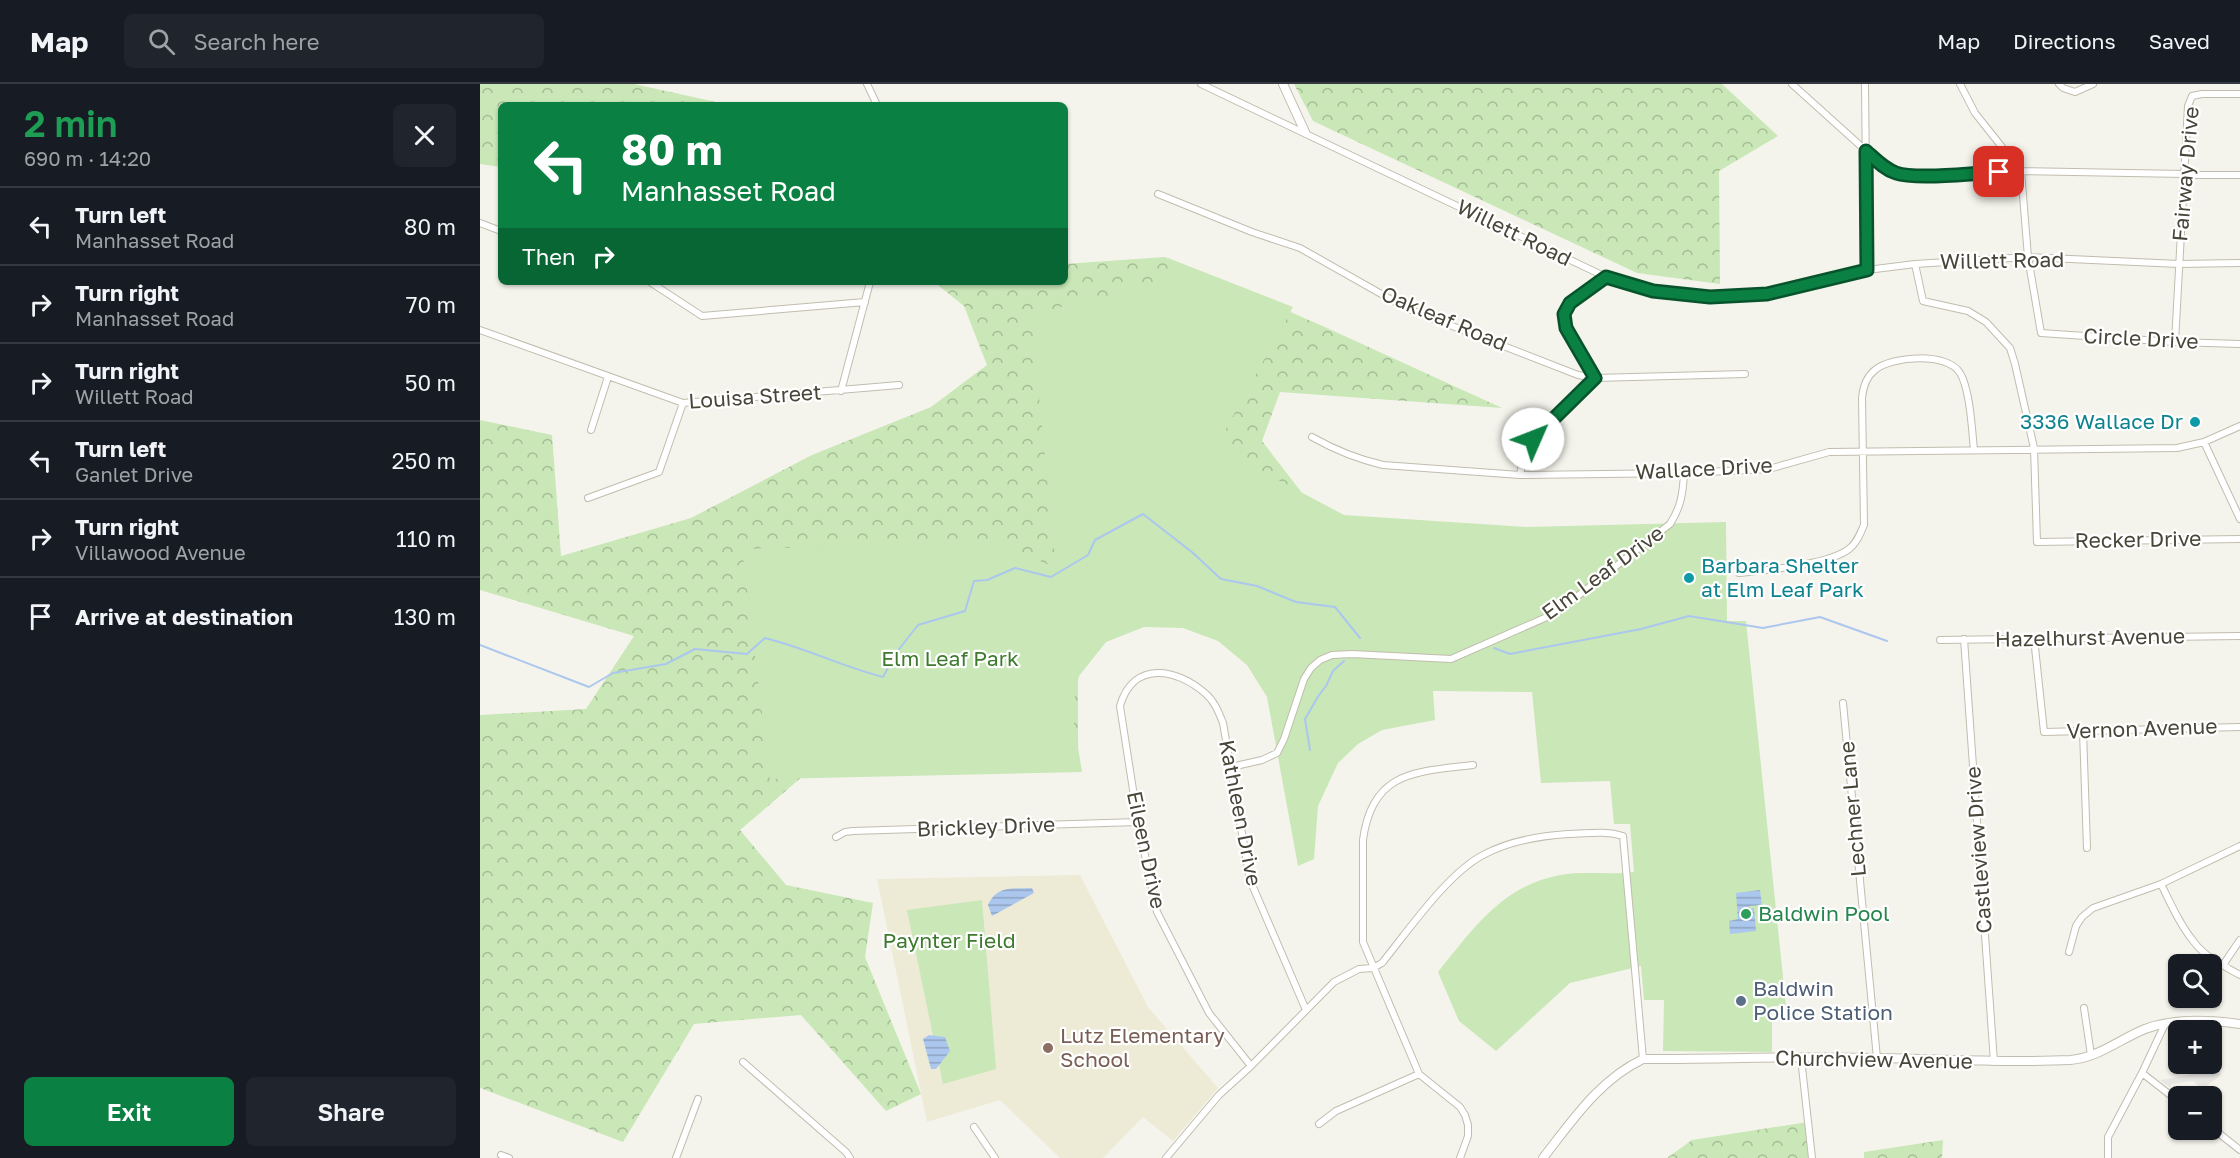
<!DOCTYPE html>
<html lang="en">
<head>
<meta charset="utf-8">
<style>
	:root { --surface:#171b24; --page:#20242c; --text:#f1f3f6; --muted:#9ea1a6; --line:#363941; --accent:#0b8043 }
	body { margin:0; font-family:"Golos Text",sans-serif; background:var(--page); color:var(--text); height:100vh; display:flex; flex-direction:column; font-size:22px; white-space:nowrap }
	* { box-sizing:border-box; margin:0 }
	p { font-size:20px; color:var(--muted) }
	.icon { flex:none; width:33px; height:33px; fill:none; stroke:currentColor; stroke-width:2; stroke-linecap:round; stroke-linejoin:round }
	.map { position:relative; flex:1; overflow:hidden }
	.sheet { display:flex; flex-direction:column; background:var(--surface); width:480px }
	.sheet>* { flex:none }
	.top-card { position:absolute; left:18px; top:18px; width:570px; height:183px; border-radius:9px; box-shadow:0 2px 4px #0004; background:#0b8043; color:#fff; overflow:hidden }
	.buttons { position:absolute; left:1688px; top:870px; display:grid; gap:12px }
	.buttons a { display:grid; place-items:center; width:54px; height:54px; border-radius:9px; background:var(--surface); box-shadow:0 2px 4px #0004; font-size:30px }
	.pin { position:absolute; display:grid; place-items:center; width:51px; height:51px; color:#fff; margin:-26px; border-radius:12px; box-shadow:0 3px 9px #0006 }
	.me { position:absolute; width:66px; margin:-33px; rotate:46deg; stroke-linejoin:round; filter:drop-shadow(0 0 4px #0008) }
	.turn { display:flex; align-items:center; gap:21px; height:126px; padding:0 24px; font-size:27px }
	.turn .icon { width:78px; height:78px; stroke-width:2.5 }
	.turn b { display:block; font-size:42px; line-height:51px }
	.then { display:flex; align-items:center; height:57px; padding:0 24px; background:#0003; gap:12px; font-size:22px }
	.round { display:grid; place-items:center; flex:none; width:63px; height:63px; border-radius:9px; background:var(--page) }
	.headline { display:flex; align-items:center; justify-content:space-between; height:102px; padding:0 24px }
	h1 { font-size:36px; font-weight:600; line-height:45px; color:#1e9e55 }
	.cta { display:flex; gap:12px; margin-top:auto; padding:12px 24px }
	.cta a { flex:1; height:69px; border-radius:9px; background:var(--accent); color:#fff; font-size:24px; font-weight:600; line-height:69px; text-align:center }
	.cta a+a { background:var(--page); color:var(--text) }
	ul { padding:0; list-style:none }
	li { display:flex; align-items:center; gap:18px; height:78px; padding:0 24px; border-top:2px solid var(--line) }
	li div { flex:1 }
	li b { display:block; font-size:22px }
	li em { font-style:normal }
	header { display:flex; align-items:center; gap:36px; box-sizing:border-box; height:84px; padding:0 30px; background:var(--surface); border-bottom:2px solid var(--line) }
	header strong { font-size:28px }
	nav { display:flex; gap:33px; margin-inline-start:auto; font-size:21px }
	.search { width:420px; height:54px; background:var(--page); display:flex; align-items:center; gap:15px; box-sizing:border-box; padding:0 21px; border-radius:9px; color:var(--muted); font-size:22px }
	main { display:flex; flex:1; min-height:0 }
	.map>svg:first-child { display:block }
</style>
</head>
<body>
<header>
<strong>Map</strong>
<div class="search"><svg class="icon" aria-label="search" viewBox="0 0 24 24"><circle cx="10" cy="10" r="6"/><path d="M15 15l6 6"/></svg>Search here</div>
<nav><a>Map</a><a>Directions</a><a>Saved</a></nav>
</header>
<main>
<section class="sheet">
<div class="headline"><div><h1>2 min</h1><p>690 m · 14:20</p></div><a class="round"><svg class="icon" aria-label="close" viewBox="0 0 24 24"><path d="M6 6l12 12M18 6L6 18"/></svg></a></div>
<ul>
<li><svg class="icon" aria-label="left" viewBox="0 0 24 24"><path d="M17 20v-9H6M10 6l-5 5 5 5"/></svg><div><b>Turn left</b><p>Manhasset Road</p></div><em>80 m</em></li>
<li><svg class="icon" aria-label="right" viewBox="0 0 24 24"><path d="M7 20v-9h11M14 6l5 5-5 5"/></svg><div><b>Turn right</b><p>Manhasset Road</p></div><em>70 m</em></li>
<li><svg class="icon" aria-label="right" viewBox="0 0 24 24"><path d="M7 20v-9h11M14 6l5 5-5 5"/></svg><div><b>Turn right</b><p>Willett Road</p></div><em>50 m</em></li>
<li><svg class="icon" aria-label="left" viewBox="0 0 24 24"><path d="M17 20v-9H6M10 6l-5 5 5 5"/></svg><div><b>Turn left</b><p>Ganlet Drive</p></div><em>250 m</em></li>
<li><svg class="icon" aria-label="right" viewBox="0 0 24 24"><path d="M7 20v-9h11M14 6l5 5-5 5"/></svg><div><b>Turn right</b><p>Villawood Avenue</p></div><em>110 m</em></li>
<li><svg class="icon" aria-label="arrive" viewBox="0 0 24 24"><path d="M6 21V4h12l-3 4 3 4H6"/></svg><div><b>Arrive at destination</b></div><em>130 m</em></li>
</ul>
<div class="cta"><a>Exit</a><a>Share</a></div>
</section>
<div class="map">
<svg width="1760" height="1074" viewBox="0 0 1760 1074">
	<defs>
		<pattern id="forest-crowns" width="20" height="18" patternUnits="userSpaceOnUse" patternTransform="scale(1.5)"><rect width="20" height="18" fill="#c9e7b7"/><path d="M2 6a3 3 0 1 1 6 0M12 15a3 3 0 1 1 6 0" fill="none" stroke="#a5bd96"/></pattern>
		<pattern id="water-rules" width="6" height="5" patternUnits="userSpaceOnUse" patternTransform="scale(1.5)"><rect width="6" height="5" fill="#acc7ee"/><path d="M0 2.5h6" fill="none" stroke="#8ea3c2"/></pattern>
	</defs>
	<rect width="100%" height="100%" fill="#f5f4ec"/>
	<!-- education -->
	<path fill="#edebd6" d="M600 791 668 923 738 1004 693 1057 663 1033 623 1074H580L520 1016 447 1038 397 795Z"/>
	<!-- forest -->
	<path fill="url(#forest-crowns)" d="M0 0H154L236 18 241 21H21V83L0 80Z
		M814 0H1242L1298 52 1239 87 1240 200 1157 189 833 37Z
		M685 173 847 244 1022 324 800 308 782 357 822 409 644 534 598 582V681L330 686 260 746 306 801 393 819 385 873 441 1010 406 1027 321 931 214 940 143 1058 0 1004V631L106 625 154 552 0 506V336L72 351 81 472 211 434 332 371 451 323 507 281 484 222 454 198H585V180Z
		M1328 1038 1332 1074H1187L1212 1056Z
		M1463 1056 1462 1074H1384V1068Z"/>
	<!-- park -->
	<path fill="#c9e7b7" d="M688 174 813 223 736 363 864 431 1047 443 1246 438 1247 537H1266L1306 922H1292V968L1183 967 1184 916H1164L1161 882 1090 899 1016 967 979 937 958 888C993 845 1022 802 1080 791 1104 787 1130 791 1154 788L1150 740H1134L1130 697 1061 699 1052 608 953 607 955 636 902 646 878 660 858 679 838 722 834 775 818 782 787 613 767 581 738 557 703 544 664 543 626 558 599 592 592 627 602 688 290 695 262 465 517 458 576 484 551 230 690 197Z
		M502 816 516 985 463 1000 427 826Z"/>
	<!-- parking -->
	<path fill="#e7e6e3" d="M1731 976 1741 991 1721 1006 1714 997 1691 1000V1004L1680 996 1710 991 1703 980H1731Z"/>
	<!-- water -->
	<path fill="url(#water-rules)" d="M552 804 554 809 512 832 508 821C517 801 533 805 552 804Z
		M1280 806 1282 821 1269 822 1270 825 1274 824 1276 847 1250 850 1249 837 1258 835 1256 809Z
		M449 951 465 953 470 967 456 985H451L443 955Z"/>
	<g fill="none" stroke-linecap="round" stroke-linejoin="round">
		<!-- stream -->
		<path stroke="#acc7ee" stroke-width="2" d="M0 561 109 603 133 589 186 580 215 565 267 570 285 554C326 564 363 583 403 593L416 569 438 541 485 527 494 497 507 496 535 484 571 493 608 471 615 456 663 430 713 469 741 495 777 502 816 518 855 523 880 554
			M1014 564 1030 570 1161 545 1209 532 1283 544 1340 533 1407 557
			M830 666 825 635 839 611 846 602 853 587 864 577"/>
		<defs>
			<path id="minor" d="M387 0 397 21
				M721 0 1126 193 1173 207 1230 212 1287 210 1387 186 1435 180 1548 173 1699 180 1760 179
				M1312 0 1403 82 1417 89 1432 92 1541 87 1760 91
				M1385 0 1387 186
				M1480 0 1495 29 1541 87 1548 173 1561 249 1695 258 1760 260
				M1579 0 1583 4 1595 8 1613 0
				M678 110 772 148 820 164 926 224 1098 291 1115 294 1265 290
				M0 139 21 147
				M1435 180 1443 217 1488 227 1506 238 1530 264 1535 280 1554 364 1557 458 1760 455
				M170 198 222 232 385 218
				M0 246 203 319 419 301
				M1695 258 1708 22 1712 12 1722 10H1760
				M361 307 390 198
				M111 346 128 293
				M832 353C855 366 877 375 903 381L1040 391 1204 389 1289 385 1349 368 1697 364 1724 358 1760 342
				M1724 358 1760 435
				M1040 391 1044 370 1053 355 1115 294 1086 244 1084 230 1090 219 1126 193
				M108 414 179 388 203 319
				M1259 489C1287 486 1348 481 1369 465 1377 459 1380 450 1384 441L1382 314C1383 303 1386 293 1395 286 1411 272 1468 268 1480 289 1490 305 1492 346 1494 366
				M1554 554 1564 648 1760 643
				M1484 555 1514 978
				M1460 556 1760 552
				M1363 619 1397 974
				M1603 647 1607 764
				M751 683 782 676 797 669 804 655 824 595 831 584 840 576 852 571 872 570 971 575 1076 529 1190 440C1201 423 1203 409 1204 389
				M356 753 365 748 373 747 658 738
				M1681 800C1691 820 1700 841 1714 858 1725 873 1744 882 1760 891
				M1589 868 1596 842 1602 833 1613 824 1681 800 1760 762
				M1743 881 1760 856
				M1604 924 1611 971
				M1321 974 1332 1074
				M263 978 366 1068 370 1074
				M771 982 729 929 677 828 658 738 640 622C653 576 697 584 726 610 735 618 739 629 743 639L770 796 826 926
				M1662 989 1698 1017
				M839 1040 856 1027 939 990
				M494 1043 515 1074
				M1731 1043 1760 1066
				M21 1071 29 1074
				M196 1074 218 1015
				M686 1074 739 1011 771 982 854 898 879 885 893 884 902 879C928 847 967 790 1003 771 1029 757 1058 752 1088 750 1107 750 1124 746 1143 752L1163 975
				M980 1074 988 1052V1041L985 1031 980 1023 939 990 883 858V756C892 687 935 688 993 681
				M1628 1074V1053L1662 989 1685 940"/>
			<path id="tertiary" d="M803 0 825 48
				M1063 1074C1092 1037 1119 996 1163 975 1241 975 1320 972 1399 974 1463 975 1526 979 1590 976 1618 974 1640 955 1665 945 1693 934 1731 936 1760 940"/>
		</defs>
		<!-- minor casing -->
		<use href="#minor" stroke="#c1bdae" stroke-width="8"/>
		<!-- tertiary casing -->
		<use href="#tertiary" stroke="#c1bdae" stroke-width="10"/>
		<!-- minor -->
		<use href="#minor" stroke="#fff" stroke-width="6"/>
		<!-- tertiary -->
		<use href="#tertiary" stroke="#fff" stroke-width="8"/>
	</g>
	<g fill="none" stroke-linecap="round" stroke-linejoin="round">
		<defs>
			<path id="route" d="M1053 355 1115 294 1086 244 1084 230 1090 219 1126 193 1173 207 1230 213 1287 210 1387 186 1386 67C1395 75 1404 85 1416 89 1436 96 1495 89 1519 88"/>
		</defs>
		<!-- route casing -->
		<use href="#route" stroke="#07532c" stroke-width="15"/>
		<!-- route -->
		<use href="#route" stroke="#0b8043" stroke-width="10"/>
	</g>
	<!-- markers -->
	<g fill="#0f9aa8" stroke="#fff" stroke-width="2">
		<circle cx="1715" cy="338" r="6"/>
		<circle cx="1209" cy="494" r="6"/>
	</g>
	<circle fill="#2e9e5b" stroke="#fff" stroke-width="2" cx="1266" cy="830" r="6"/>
	<circle fill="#5c6f8a" stroke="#fff" stroke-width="2" cx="1261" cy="917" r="6"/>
	<circle fill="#8d6e63" stroke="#fff" stroke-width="2" cx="568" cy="964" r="6"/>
	<g text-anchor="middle" stroke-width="4.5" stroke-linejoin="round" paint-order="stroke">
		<!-- street labels -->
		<g font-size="21" fill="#494639" stroke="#fff">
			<text transform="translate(1706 90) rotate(-85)" y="7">Fairway Drive</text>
			<text transform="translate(1034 149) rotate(26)" y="7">Willett Road</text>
			<text transform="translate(1522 177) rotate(-1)" y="7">Willett Road</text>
			<text transform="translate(964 235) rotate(23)" y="7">Oakleaf Road</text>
			<text transform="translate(1661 255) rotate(3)" y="7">Circle Drive</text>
			<text transform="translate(275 313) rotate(-4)" y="7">Louisa Street</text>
			<text transform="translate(1224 385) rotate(-3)" y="7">Wallace Drive</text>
			<text transform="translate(1658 456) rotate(-1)" y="7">Recker Drive</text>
			<text transform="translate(1123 489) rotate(-36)" y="7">Elm Leaf Drive</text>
			<text transform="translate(1610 554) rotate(-1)" y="7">Hazelhurst Avenue</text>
			<text transform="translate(1662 645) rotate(-2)" y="7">Vernon Avenue</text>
			<text transform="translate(1373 725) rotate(-95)" y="7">Lechner Lane</text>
			<text transform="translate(760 729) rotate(79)" y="7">Kathleen Drive</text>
			<text transform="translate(506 743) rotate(-2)" y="7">Brickley Drive</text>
			<text transform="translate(666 766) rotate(78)" y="7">Eileen Drive</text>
			<text transform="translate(1499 766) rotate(-94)" y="7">Castleview Drive</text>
			<text transform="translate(1394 976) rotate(1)" y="7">Churchview Avenue</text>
		</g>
		<!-- culture labels -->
		<g font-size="21" fill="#0d838f" stroke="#fff" text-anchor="end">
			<text x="1703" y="345">3336 Wallace Dr</text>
			<text x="1221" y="489" text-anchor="start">Barbara Shelter<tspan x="1221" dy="24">at Elm Leaf Park</tspan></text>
		</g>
		<!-- park labels -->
		<g font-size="21" fill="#3d7a2e" stroke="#fff">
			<text x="470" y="582">Elm Leaf Park</text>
			<text x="469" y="864">Paynter Field</text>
		</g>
		<!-- leisure labels -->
		<g font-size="21" fill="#27864d" stroke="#fff" text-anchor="start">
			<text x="1278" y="837">Baldwin Pool</text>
		</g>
		<!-- service labels -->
		<g font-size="21" fill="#4e5e75" stroke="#fff" text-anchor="start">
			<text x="1273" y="912">Baldwin<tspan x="1273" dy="24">Police Station</tspan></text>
		</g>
		<!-- education labels -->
		<g font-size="21" fill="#785e54" stroke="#fff" text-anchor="start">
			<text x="580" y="959">Lutz Elementary<tspan x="580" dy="24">School</tspan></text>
		</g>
	</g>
</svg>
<div class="buttons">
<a><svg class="icon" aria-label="search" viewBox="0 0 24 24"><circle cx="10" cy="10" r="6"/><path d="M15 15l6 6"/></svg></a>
<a>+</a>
<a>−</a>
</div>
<div class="pin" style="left:1519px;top:88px;background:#d93025"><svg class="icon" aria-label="arrive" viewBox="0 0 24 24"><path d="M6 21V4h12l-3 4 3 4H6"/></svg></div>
<svg class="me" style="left:1053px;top:355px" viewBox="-20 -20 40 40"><circle r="19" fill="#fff"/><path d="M0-13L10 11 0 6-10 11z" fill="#0b8043"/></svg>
<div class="top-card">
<div class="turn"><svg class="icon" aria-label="left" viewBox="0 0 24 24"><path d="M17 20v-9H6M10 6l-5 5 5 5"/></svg><div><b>80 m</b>Manhasset Road</div></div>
<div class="then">Then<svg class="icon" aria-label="right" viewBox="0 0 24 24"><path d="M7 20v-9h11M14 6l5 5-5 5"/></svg></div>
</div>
</div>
</main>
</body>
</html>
